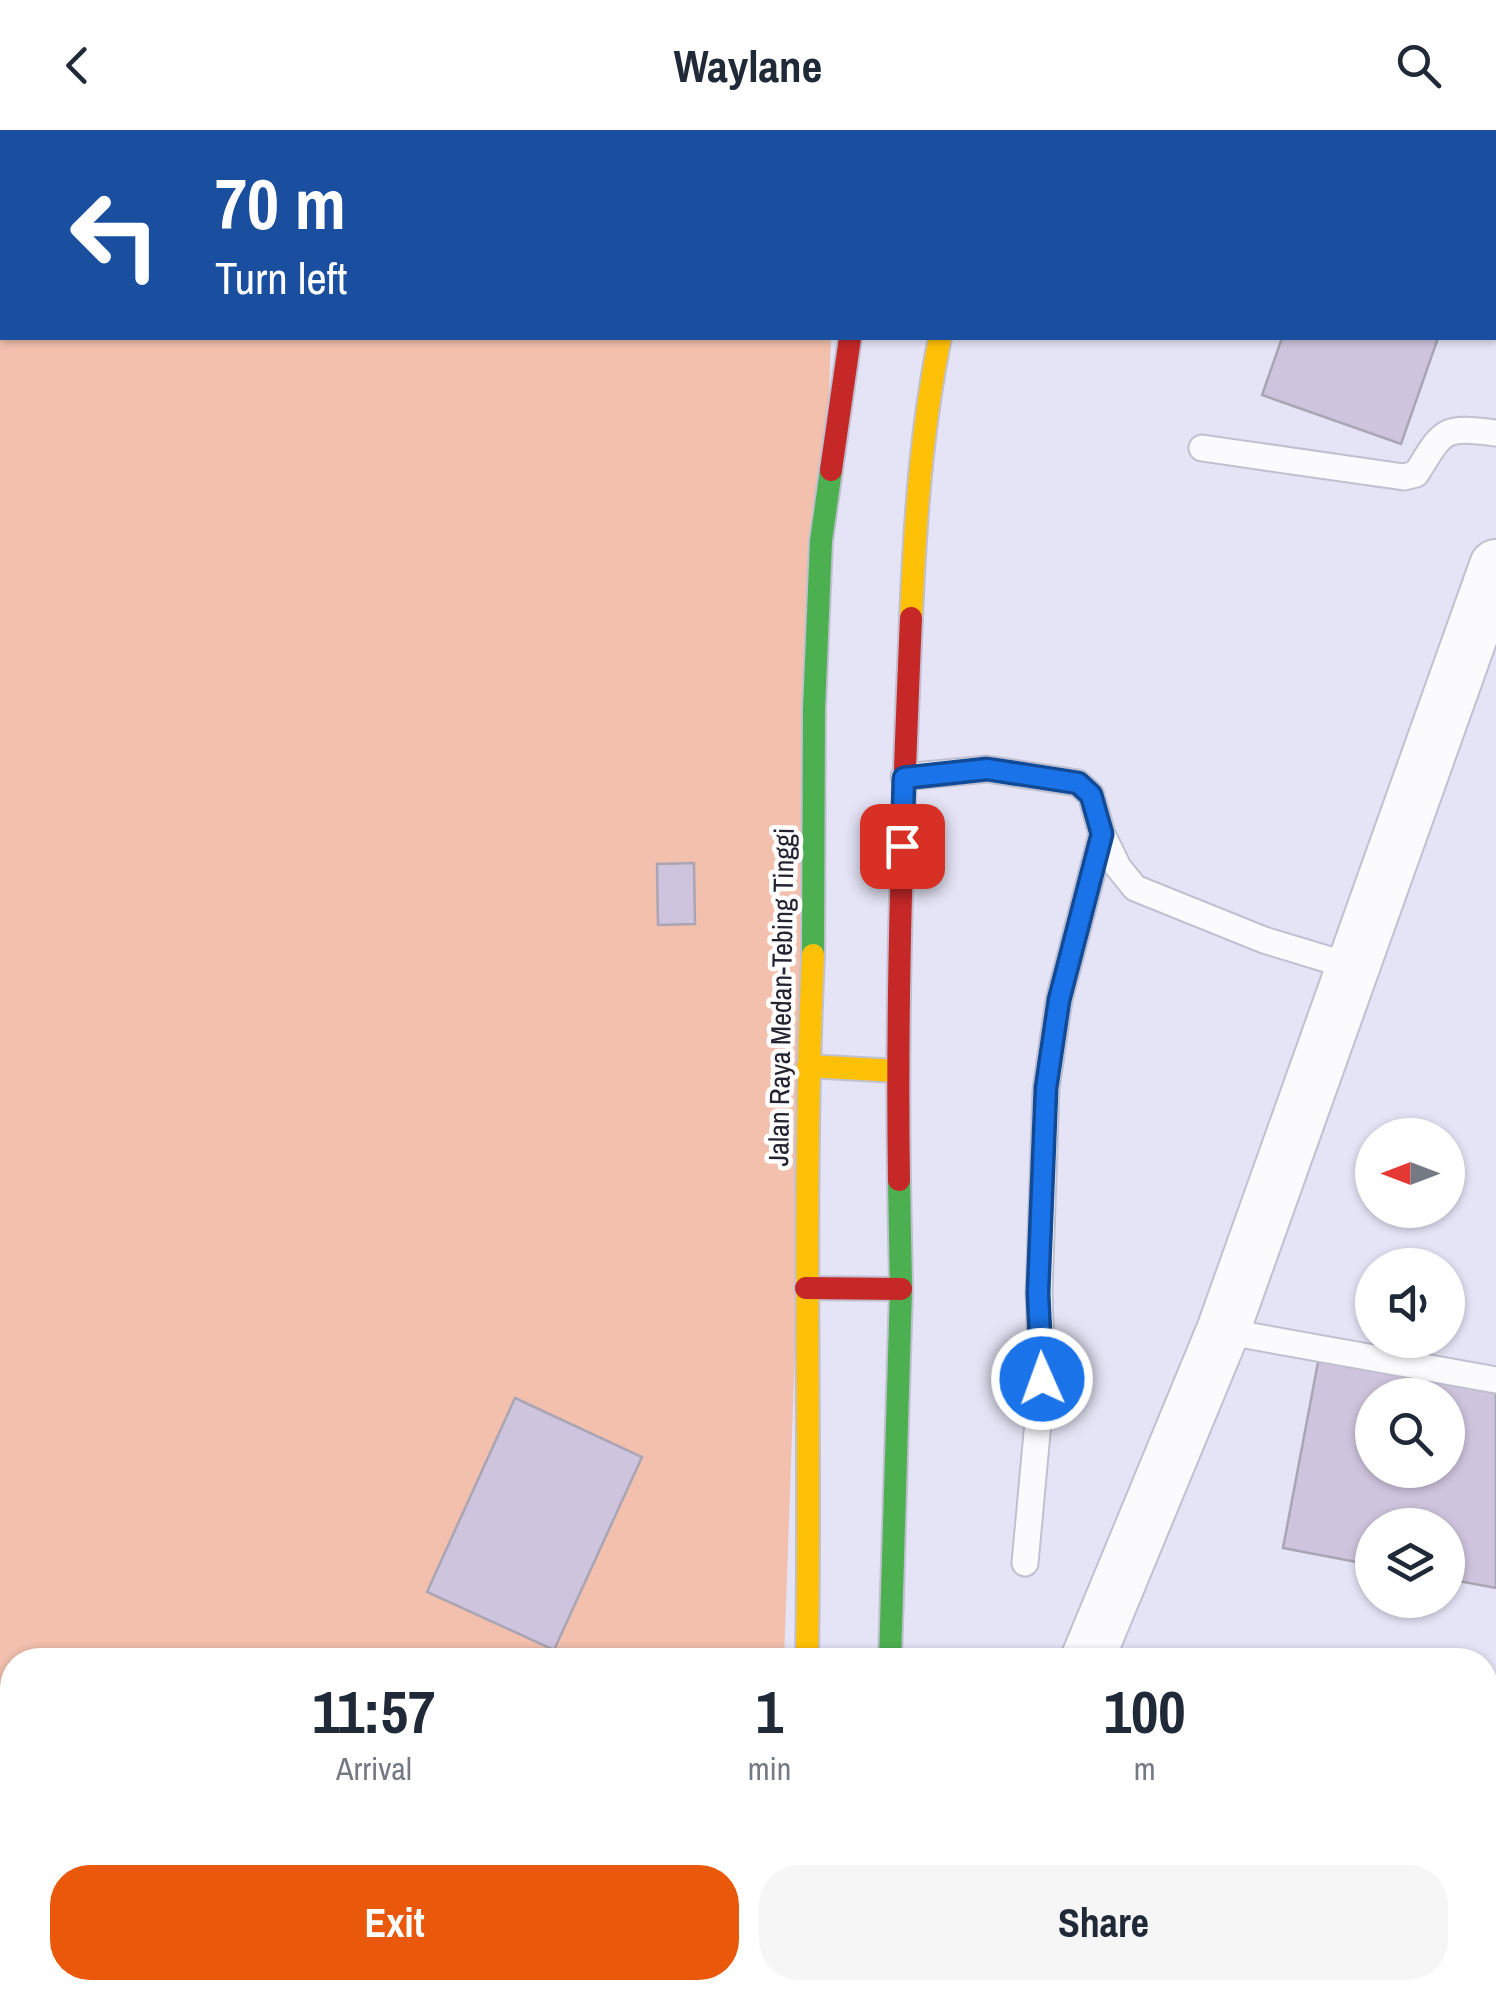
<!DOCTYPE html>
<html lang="en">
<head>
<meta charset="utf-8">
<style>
	:root { --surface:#fff; --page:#f6f6f7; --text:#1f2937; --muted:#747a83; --accent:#ea580c }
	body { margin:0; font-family:"Archivo Narrow",sans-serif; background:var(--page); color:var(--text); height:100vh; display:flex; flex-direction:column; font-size:38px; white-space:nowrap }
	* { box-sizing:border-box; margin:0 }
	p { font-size:32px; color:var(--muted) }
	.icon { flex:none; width:55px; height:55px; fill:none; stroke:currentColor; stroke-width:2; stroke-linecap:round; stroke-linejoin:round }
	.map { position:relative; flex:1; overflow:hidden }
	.side { position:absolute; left:0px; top:1518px; width:1498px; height:352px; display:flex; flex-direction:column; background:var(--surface); border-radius:40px 40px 0 0; box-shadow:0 2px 8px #0004 }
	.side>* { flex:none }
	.guide { position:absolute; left:0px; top:0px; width:1498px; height:210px; box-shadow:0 2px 8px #0004; background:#1a4fa0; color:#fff; overflow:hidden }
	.needle { width:65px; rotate:270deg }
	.tools { position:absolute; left:1355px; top:988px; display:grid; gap:20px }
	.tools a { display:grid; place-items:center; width:110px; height:110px; border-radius:50%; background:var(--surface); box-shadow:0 2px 8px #0004; font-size:50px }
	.pin { position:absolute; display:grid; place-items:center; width:85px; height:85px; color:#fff; margin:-42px; border-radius:20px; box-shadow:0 5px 15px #0006 }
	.me { position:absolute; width:110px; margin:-55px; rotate:358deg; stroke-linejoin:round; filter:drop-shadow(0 0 8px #0008) }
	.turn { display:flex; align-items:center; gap:35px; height:210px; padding:0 50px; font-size:45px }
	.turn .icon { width:130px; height:130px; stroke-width:2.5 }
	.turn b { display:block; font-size:70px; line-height:85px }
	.eta { display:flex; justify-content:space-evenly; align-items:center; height:170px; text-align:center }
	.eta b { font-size:60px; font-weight:700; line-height:70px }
	.button { display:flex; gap:20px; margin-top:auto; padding:20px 50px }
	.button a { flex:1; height:115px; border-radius:40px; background:var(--accent); color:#fff; font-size:40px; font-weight:700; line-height:115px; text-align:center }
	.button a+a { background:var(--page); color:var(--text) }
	header { display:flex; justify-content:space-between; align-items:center; height:130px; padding:0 50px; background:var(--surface); font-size:45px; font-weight:700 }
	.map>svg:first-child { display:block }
</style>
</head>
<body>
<header><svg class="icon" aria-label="back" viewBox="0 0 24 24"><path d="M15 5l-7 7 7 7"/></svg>Waylane<svg class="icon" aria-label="search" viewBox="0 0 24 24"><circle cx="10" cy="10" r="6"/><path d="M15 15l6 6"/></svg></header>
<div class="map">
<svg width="1496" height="1868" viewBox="0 0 1496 1868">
	<rect width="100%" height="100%" fill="#e5e4f6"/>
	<!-- green -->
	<path fill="#f2c0ad" d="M0 0H861L860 2H2V208H831L784 1530H12V1858H766L764 1868H0Z"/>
	<!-- building -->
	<path fill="#cec4dd" stroke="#a9a5b4" stroke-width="2.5" fill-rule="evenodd" d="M1140 0H1292L1291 2H1139Z
		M1282 208H1438L1401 314 1262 265Z
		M694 733 695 794 658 795 657 734Z
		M1319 1227 1496 1261V1458L1448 1449V1395H1372V1435L1283 1418ZM1372 1265H1448V1340H1372Z
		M515 1268 642 1327 554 1520 427 1462Z
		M975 1858H1029L1026 1868H973Z
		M1058 1858H1081L1095 1863 1093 1868H1054Z"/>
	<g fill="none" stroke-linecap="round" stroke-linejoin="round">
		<defs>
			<path id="lane" d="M1202 318 1404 347 1416 344C1444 299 1442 296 1496 303
				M904 647 987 639 1078 653 1091 665 1102 704 1118 737 1135 758 1264 810 1353 837
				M1223 1201 1496 1250
				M1025 1433 1042 1249 1039 1163 1046 959 1059 870 1102 704
				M522 1858 525 1868"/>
			<path id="street" d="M1087 1530 1223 1201 1496 436
				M1485 1800 1496 1798"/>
			<path id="fast" d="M813 825 814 579 821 411 831 340
				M890 1530 901 1159 899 1050
				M783 1868 785 1858"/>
			<path id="slow" d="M891 0V2
				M911 488C915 394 921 300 940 208
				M808 936 897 941
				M807 1530C811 1295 802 1060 813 825
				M870 1868 871 1858"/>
			<path id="jam" d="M990 2 991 0
				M831 340 850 208
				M899 1050C896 863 903 675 911 488
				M806 1158 901 1159"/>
		</defs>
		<!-- lane casing -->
		<use href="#lane" stroke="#c1c0d0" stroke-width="29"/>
		<!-- street casing -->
		<use href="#street" stroke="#c1c0d0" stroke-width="56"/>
		<!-- fast casing -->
		<use href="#fast" stroke="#c1c0d0" stroke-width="26"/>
		<!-- slow casing -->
		<use href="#slow" stroke="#c1c0d0" stroke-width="26"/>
		<!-- jam casing -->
		<use href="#jam" stroke="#c1c0d0" stroke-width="26"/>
		<!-- lane -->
		<use href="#lane" stroke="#fbfbfe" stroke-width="25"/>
		<!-- street -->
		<use href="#street" stroke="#fbfbfe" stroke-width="52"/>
		<!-- fast -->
		<use href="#fast" stroke="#4caf50" stroke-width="22"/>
		<!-- slow -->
		<use href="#slow" stroke="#ffc107" stroke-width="22"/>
		<!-- jam -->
		<use href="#jam" stroke="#c62828" stroke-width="22"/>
	</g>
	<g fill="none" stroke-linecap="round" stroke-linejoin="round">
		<defs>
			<path id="route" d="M902 716 904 648 987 639 1078 653 1091 665 1102 704 1059 870 1046 958 1038 1163 1042 1249"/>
		</defs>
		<!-- route casing -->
		<use href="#route" stroke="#114b97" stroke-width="25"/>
		<!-- route -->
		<use href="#route" stroke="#1a73e8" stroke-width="18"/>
	</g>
	<g text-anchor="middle" stroke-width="9" stroke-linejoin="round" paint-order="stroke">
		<!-- street labels -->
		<g font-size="28" fill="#242332" stroke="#fff">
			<text transform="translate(781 867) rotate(-89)" y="10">Jalan Raya Medan-Tebing Tinggi</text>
		</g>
	</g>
</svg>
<div class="tools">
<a><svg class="needle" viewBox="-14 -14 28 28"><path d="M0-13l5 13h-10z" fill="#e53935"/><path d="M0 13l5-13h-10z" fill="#747a83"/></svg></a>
<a><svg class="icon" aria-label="sound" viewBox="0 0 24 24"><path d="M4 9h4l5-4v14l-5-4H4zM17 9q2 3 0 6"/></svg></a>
<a><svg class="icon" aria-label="search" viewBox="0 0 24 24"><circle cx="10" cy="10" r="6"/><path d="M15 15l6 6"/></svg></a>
<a><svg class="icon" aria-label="layers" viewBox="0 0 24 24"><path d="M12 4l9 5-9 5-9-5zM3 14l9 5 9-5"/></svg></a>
</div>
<div class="pin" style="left:902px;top:716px;background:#d93025"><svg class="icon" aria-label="arrive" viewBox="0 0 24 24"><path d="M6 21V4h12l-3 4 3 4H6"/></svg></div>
<svg class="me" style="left:1042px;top:1249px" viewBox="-20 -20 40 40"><circle r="17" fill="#1a73e8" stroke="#fff" stroke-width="3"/><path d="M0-11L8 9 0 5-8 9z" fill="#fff"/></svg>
<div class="guide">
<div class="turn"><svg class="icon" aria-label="left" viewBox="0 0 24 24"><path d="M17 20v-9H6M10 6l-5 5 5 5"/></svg><div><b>70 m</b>Turn left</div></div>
</div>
<section class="side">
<div class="eta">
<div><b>11:57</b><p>Arrival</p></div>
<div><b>1</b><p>min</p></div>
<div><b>100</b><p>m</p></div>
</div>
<div class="button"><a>Exit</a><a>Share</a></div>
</section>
</div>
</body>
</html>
